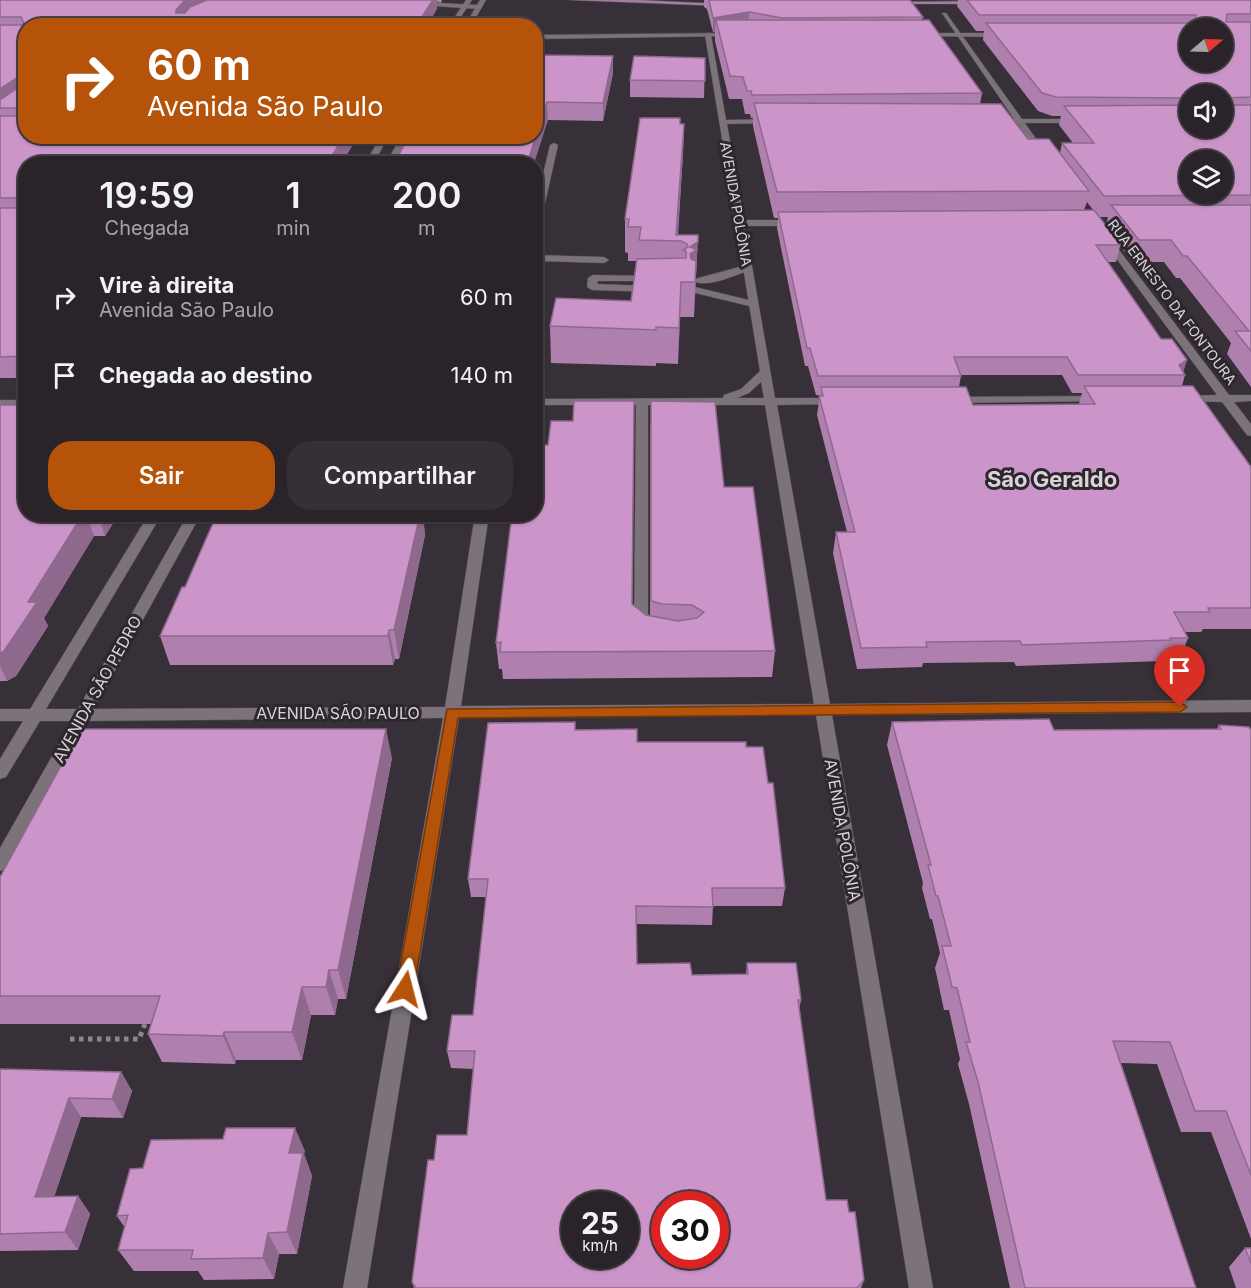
<!DOCTYPE html>
<html lang="pt">
<head>
<meta charset="utf-8">
<style>
	:root { --surface:#2a242a; --page:#363036; --text:#f1f3f6; --muted:#a5a4a8; --line:#464147; --accent:#b45309 }
	body { margin:0; font-family:Inter,sans-serif; background:var(--page); color:var(--text); height:100vh; display:flex; flex-direction:column; font-size:22px; white-space:nowrap }
	* { box-sizing:border-box; margin:0 }
	p { font-size:20px; color:var(--muted) }
	.icon { flex:none; width:33px; height:33px; fill:none; stroke:currentColor; stroke-width:2; stroke-linecap:round; stroke-linejoin:round }
	.map { position:relative; flex:1; overflow:hidden }
	.panel { position:absolute; left:18px; top:156px; width:525px; height:366px; display:flex; flex-direction:column; background:var(--surface); border-radius:24px; box-shadow:0 2px 4px #0004,0 0 0 2px var(--line) }
	.panel>* { flex:none }
	.hud { position:absolute; left:18px; top:18px; width:525px; height:126px; border-radius:24px; box-shadow:0 2px 4px #0004,0 0 0 2px var(--line); background:#b45309; color:#fff; overflow:hidden }
	.needle { width:39px; rotate:71deg }
	.tools { position:absolute; left:1179px; top:18px; display:grid; gap:12px }
	.tools a { display:grid; place-items:center; width:54px; height:54px; border-radius:50%; background:var(--surface); box-shadow:0 2px 4px #0004,0 0 0 2px var(--line); font-size:30px }
	.speed { position:absolute; left:561px; top:1191px; display:flex; gap:12px; font-size:30px; font-weight:700; text-align:center }
	.speed>* { display:grid; place-content:center; width:78px; height:78px; border-radius:50%; background:var(--surface); box-shadow:0 2px 4px #0004,0 0 0 2px var(--line); line-height:1 }
	.speed small { font-size:15px; font-weight:400 }
	.speed .limit { border:9px solid #d22; background:#fff; color:#111 }
	.pin { position:absolute; display:grid; place-items:center; width:51px; height:51px; color:#fff; margin:-62px -26px; border-radius:50% 50% 50% 0; rotate:-45deg; box-shadow:0 0 6px #0007 }
	.pin .icon { rotate:45deg }
	.me { position:absolute; width:66px; margin:-33px; rotate:9deg; stroke-linejoin:round; filter:drop-shadow(0 0 4px #0008) }
	.turn { display:flex; align-items:center; gap:21px; height:126px; padding:0 30px; font-size:27px }
	.turn .icon { width:78px; height:78px; stroke-width:2.5 }
	.turn b { display:block; font-size:42px; line-height:51px }
	.eta { display:flex; justify-content:space-evenly; align-items:center; height:102px; text-align:center }
	.eta b { font-size:36px; font-weight:600; line-height:42px }
	.primary-button { display:flex; gap:12px; margin-top:auto; padding:12px 30px }
	.primary-button a { flex:1; height:69px; border-radius:24px; background:var(--accent); color:#fff; font-size:24px; font-weight:600; line-height:69px; text-align:center }
	.primary-button a+a { background:var(--page); color:var(--text) }
	ul { padding:0; list-style:none }
	li { display:flex; align-items:center; gap:18px; height:78px; padding:0 30px }
	li div { flex:1 }
	li b { display:block; font-size:22px }
	li em { font-style:normal }
	.map>svg:first-child { display:block }
</style>
</head>
<body>
<div class="map">
<svg width="1251" height="1288" viewBox="0 0 1251 1288">
	<rect width="100%" height="100%" fill="#383038"/>
	<g fill="none" stroke-linecap="round" stroke-linejoin="round">
		<defs>
			<path id="service" d="M419 2 479 5 482 7 479 9 417 5Z
				M554 143 558 145 541 221 536 224V204L550 145Z
				M536 255 604 257 609 260 604 263 536 261Z
				M747 265 750 266V270C735 275 705 290 691 280Z
				M593 275 653 276 658 279 656 281H598L597 284 652 286 657 289 652 292 592 290 587 287 588 278Z
				M695 287 757 302 758 304 753 307 691 292V288Z"/>
			<path id="minor" d="M466 0H472L455 26H449Z
				M480 0H486L471 26H465Z
				M942 13H946L1022 119H1082L1083 121 1079 123H1025L1048 156 1047 158H1041L1017 123H1010V119H1014Z
				M708 33 711 35 726 120 773 119 777 121 773 123 727 124 744 220H798L803 223 798 226H745L775 398H837L843 401 837 404 777 405 830 704 1251 700V712L832 715 933 1288H909L816 715 459 718 367 1288H343L443 718 83 721 77 719 75 715 77 711 83 709 445 707 475 514H489L461 706 814 704 765 405H648V630L641 635 634 630 636 405H536V399L723 398 724 395 741 389 760 371 705 35ZM761 382 764 398H737L749 393Z
				M1104 238H1110L1229 395H1251V401L1234 402 1251 424V436L1247 435 1222 402 1178 401 1176 399 1182 396 1217 395 1104 242Z
				M1101 396 1107 399 1105 401 951 403 945 400 951 397Z"/>
			<path id="tertiary" d="M381 136H389L373 164H365Z
				M401 136H409L394 164H386Z
				M0 400H26V406H0Z
				M149 514H162L46 709H78L188 514H201L6 869 0 871V848L72 721H40L6 777 0 779V759L23 721H0V709H30Z"/>
			<path id="secondary" d="M733 33 735 36 536 39V35Z
				M919 33H1003L1006 35 1003 37 917 36Z"/>
			<path id="primary" d="M569 0H639L725 4 722 6Z
				M977 1 979 4H890L893 2Z"/>
		</defs>
		<!-- service casing -->
		<use href="#service" stroke="#534d53" stroke-width="1"/>
		<!-- minor casing -->
		<use href="#minor" stroke="#534d53" stroke-width="1"/>
		<!-- tertiary casing -->
		<use href="#tertiary" stroke="#534d53" stroke-width="1"/>
		<!-- secondary casing -->
		<use href="#secondary" stroke="#534d53" stroke-width="1"/>
		<!-- primary casing -->
		<use href="#primary" stroke="#534d53" stroke-width="1"/>
		<!-- path -->
		<path stroke="#8c868c" stroke-width="5" stroke-dasharray="4.5 4.5" stroke-linecap="butt" d="M70 1039H139L145 1024"/>
		<!-- service -->
		<use href="#service" fill="#7b727a" fill-rule="evenodd"/>
		<!-- minor -->
		<use href="#minor" fill="#7b727a" fill-rule="evenodd"/>
		<!-- tertiary -->
		<use href="#tertiary" fill="#7b727a" fill-rule="evenodd"/>
		<!-- secondary -->
		<use href="#secondary" fill="#7b727a" fill-rule="evenodd"/>
		<!-- primary -->
		<use href="#primary" fill="#a17d9f" fill-rule="evenodd"/>
	</g>
	<!-- wall -->
	<path fill="#af80ad" fill-rule="evenodd" d="M0 0H442L441 3 437 2V9L26 136H358L341 164H26V378H0Z
		M704 0H910L923 17 922 20 982 93 980 104 1028 139 1060 153 1062 143H1073L1059 125 1061 116H1052L1038 111 983 40 984 31H976L957 6 958 0H1251V387L1227 354 1231 343 1180 278H1176L1164 262H1132L1120 246 1116 262H1108L1161 339 1187 360 1183 372 1185 375 1182 386 1251 467V629H1203L1201 632H1185L1188 638 1180 659H1164L1163 661 1016 666 1014 662 923 663 922 667 857 669 833 553 836 532H847L817 415 820 395H816L808 366H805L777 228 778 218H774L753 126V118H751L750 114H745L742 99H729L715 41V32H713L707 9 704 7ZM1190 94H1222L1190 128ZM1087 202 1093 210H1084ZM1099 217H1108L1106 225ZM961 375H1062L1072 393H1082L1079 404 973 405 959 387Z
		M536 55 613 73 603 121 548 120Z
		M705 58 704 98 630 97V80Z
		M680 124H684L683 154 678 235H698L694 317H680L678 364 656 363V366L551 363 550 326 631 301 636 261H628V253L625 252V219Z
		M0 405 26 514H119L105 536H94L44 618 48 626 16 676 7 681H0Z
		M573 421 632 604 646 615H650V425L724 487 775 651 772 677 503 679 502 669H499L496 643 548 445Z
		M211 514H426L424 526 425 535 399 659H395L393 665H170L160 636 185 587 213 524Z
		M892 722 1054 730 1217 729 1219 725 1251 730V1239L1211 1132H1181L1157 1064 1121 1063 1196 1288H1010L969 1104 958 1064 960 1059 949 1010H944L935 968 940 953 932 919H930L922 888 923 883 887 745Z
		M576 730 637 742 746 747 768 783 785 888 782 906H713L712 925 636 924 637 964 692 975 746 974 747 963 801 1000 799 1010 826 1200 849 1212 864 1280 861 1288H414L412 1282 434 1160 467 1135 474 1069 451 1068 447 1051 473 1015 486 897H471L468 879Z
		M392 758 346 999H338L335 1015H311L302 1060H236L235 1064 162 1062 148 1034 151 1024H0V877Z
		M0 1069 121 1072 132 1091 123 1118 81 1117 54 1197 78 1196 90 1214 78 1250 0 1251Z
		M305 1151 304 1154 312 1176 297 1254H279L274 1279 204 1280 198 1271H134L118 1250 125 1228 117 1216 143 1168Z
		M1245 1248H1251V1288H1236L1229 1267Z"/>
	<!-- shaded-wall -->
	<path fill="#8e688d" d="M187 0H219L179 26 176 10 184 1Z
		M433 0H437V9L427 26H416Z
		M749 12 748 27 716 20 715 32H713V18Z
		M613 56V73L603 121V103Z
		M21 75 26 89 0 108V89Z
		M547 102 548 120 534 164H527Z
		M684 124 683 154 677 241H676Z
		M344 136H358L341 164H327Z
		M698 235 694 317 695 282H689L690 247Z
		M681 282 680 317 678 364 679 328Z
		M1187 360 1182 375 1179 365Z
		M83 514H86L94 536 44 618 48 626 16 676 7 681 0 666V654L28 602Z
		M98 514H119L105 536Z
		M419 514H426L424 526 425 535 399 659 394 630Z
		M389 630 395 659 393 665 388 636Z
		M386 729 392 758 346 999 338 970Z
		M329 970 338 999 335 1015 326 987Z
		M302 987 311 1015 302 1060 292 1032Z
		M224 1032 236 1060 235 1064 223 1036Z
		M121 1072 132 1091 123 1118 112 1099Z
		M69 1098 81 1117 48 1215 35 1197Z
		M295 1128 305 1151 304 1154 312 1176 297 1254 287 1232 289 1153Z
		M78 1196 90 1214 78 1250 65 1232Z
		M268 1233 279 1254 274 1279 263 1258Z"/>
	<!-- building -->
	<path fill="#cb95c9" stroke="#8e688d" stroke-width="1.5" fill-rule="evenodd" d="M0 0H187L184 1 176 10V13H185L190 7 207 0H433L416 26H26V136H344L327 164H26V356L0 357V208H19L22 206 19 198H0V116H20L22 108H0V100L22 85 21 75 0 89V25H21L24 23 21 17H0Z
		M709 0H910L923 17 782 18 749 12 713 18Z
		M967 0H1251V14H1227L1226 22H1251V97L1226 98 1228 105H1251V195L1104 196 1062 143H1094L1064 106 1190 105V128H1222V94H1190V98L1056 97 1042 93 986 23H1195L1196 15H979ZM1190 28H1222V62H1190ZM1190 160H1222V194H1190Z
		M716 20H929L982 93 752 95 751 91H747L743 77 730 76Z
		M536 55 613 56 603 103 547 102 527 164H394L409 136H536Z
		M634 56 705 58V81L630 80Z
		M754 103 1001 104 1028 139H1049L1089 191 777 192Z
		M640 118H680V124H684L676 235H698V242L690 247 697 250 690 254 691 259 696 261 695 282H681L679 328 656 327V330L550 326 556 298 631 301 637 259 686 258V251L683 250 688 247 687 244 681 241 639 240 641 227H628L629 219H625Z
		M1111 205H1251V351L1235 331H1249L1187 256H1183L1171 240H1139Z
		M1094 210 1121 245H1096L1161 339H1172L1187 360 1179 365 1185 375H1078L1067 357H954L961 376H818L810 348H807L778 212Z
		M1084 386H1193L1251 467V608H1208L1210 612H1174L1188 638H1170L1171 640 1022 645 1020 641 926 642 927 647 861 648 836 532H855L819 396H823L821 387H966L973 405 1095 404Z
		M574 401H634L632 604 646 615 678 621 697 618 704 612 692 605 662 604 651 601V401L715 402 724 487H753L775 651 500 652 501 642 496 643 512 514H536V445H548L551 421H573Z
		M0 405H26V514H83L28 602H37L4 651 0 654Z
		M217 514H420L394 630H389L388 636H160L182 587H185Z
		M1049 719 1054 730 1221 729 1219 725 1249 727 1251 730V1175L1226 1111H1195L1170 1042 1113 1041 1196 1288H1025L978 1082 966 1042H970L957 988 952 987 942 946H951L938 896H936L928 865H931L892 722Z
		M575 722V730L637 729V742H746V747H763L768 783H773L785 888H712L713 907 636 906 637 964 690 963 692 975 748 974 747 963H796L801 1000H798L826 1200H847L849 1212H855L864 1280 857 1288H416L412 1282 428 1160H434L437 1135H467L475 1051H447L452 1015H473L488 879H468L488 723ZM574 1204H626V1256H574ZM664 1204H716V1256H664Z
		M81 729H386L338 970H329L326 987H302L292 1032H224L223 1036 148 1034 160 996H0V877Z
		M0 1069 121 1072 112 1099 69 1098 35 1197 78 1196 65 1232 0 1234Z
		M226 1128H295L289 1153H303L287 1232 268 1233 263 1258 191 1259 193 1250H118L128 1215 117 1216 130 1169 143 1168 151 1140 223 1139Z
		M1245 1248H1251V1263Z"/>
	<!-- route -->
	<path fill="#b45309" stroke="#753606" stroke-width="1.5" d="M1180 702 1187 707 1180 712 458 718 414 989 412 994 405 997 399 994 396 989 447 709Z"/>
	<g text-anchor="middle" stroke-width="6" stroke-linejoin="round" paint-order="stroke">
		<!-- far-street labels -->
		<g font-size="14" fill="#d9d4d9" stroke="#2e262d">
			<text transform="translate(736 204) rotate(80)" y="5">AVENIDA POLÔNIA</text>
			<text transform="translate(1172 302) rotate(53)" y="5">RUA ERNESTO DA FONTOURA</text>
		</g>
		<!-- street labels -->
		<g font-size="16" fill="#d9d4d9" stroke="#2e262d">
			<text transform="translate(97 689) rotate(-61)" y="6">AVENIDA SÃO PEDRO</text>
			<text x="338" y="719">AVENIDA SÃO PAULO</text>
			<text transform="translate(843 830) rotate(80)" y="6">AVENIDA POLÔNIA</text>
		</g>
		<!-- district labels -->
		<g font-size="22" font-weight="bold" fill="#d9d4d9" stroke="#2e262d">
			<text x="1052" y="487">São Geraldo</text>
		</g>
	</g>
</svg>
<div class="tools">
<a><svg class="needle" viewBox="-14 -14 28 28"><path d="M0-13l5 13h-10z" fill="#e53935"/><path d="M0 13l5-13h-10z" fill="#a5a4a8"/></svg></a>
<a><svg class="icon" aria-label="sound" viewBox="0 0 24 24"><path d="M4 9h4l5-4v14l-5-4H4zM17 9q2 3 0 6"/></svg></a>
<a><svg class="icon" aria-label="layers" viewBox="0 0 24 24"><path d="M12 4l9 5-9 5-9-5zM3 14l9 5 9-5"/></svg></a>
</div>
<div class="speed"><div>25<small>km/h</small></div><div class="limit">30</div></div>
<div class="pin" style="left:1180px;top:707px;background:#d93025"><svg class="icon" aria-label="arrive" viewBox="0 0 24 24"><path d="M6 21V4h12l-3 4 3 4H6"/></svg></div>
<svg class="me" style="left:405px;top:989px" viewBox="-20 -20 40 40"><path d="M0-17L14 15 0 8-14 15z" fill="#b45309" stroke="#fff" stroke-width="4"/></svg>
<div class="hud">
<div class="turn"><svg class="icon" aria-label="right" viewBox="0 0 24 24"><path d="M7 20v-9h11M14 6l5 5-5 5"/></svg><div><b>60 m</b>Avenida São Paulo</div></div>
</div>
<section class="panel">
<div class="eta">
<div><b>19:59</b><p>Chegada</p></div>
<div><b>1</b><p>min</p></div>
<div><b>200</b><p>m</p></div>
</div>
<ul>
<li><svg class="icon" aria-label="right" viewBox="0 0 24 24"><path d="M7 20v-9h11M14 6l5 5-5 5"/></svg><div><b>Vire à direita</b><p>Avenida São Paulo</p></div><em>60 m</em></li>
<li><svg class="icon" aria-label="arrive" viewBox="0 0 24 24"><path d="M6 21V4h12l-3 4 3 4H6"/></svg><div><b>Chegada ao destino</b></div><em>140 m</em></li>
</ul>
<div class="primary-button"><a>Sair</a><a>Compartilhar</a></div>
</section>
</div>
</body>
</html>
